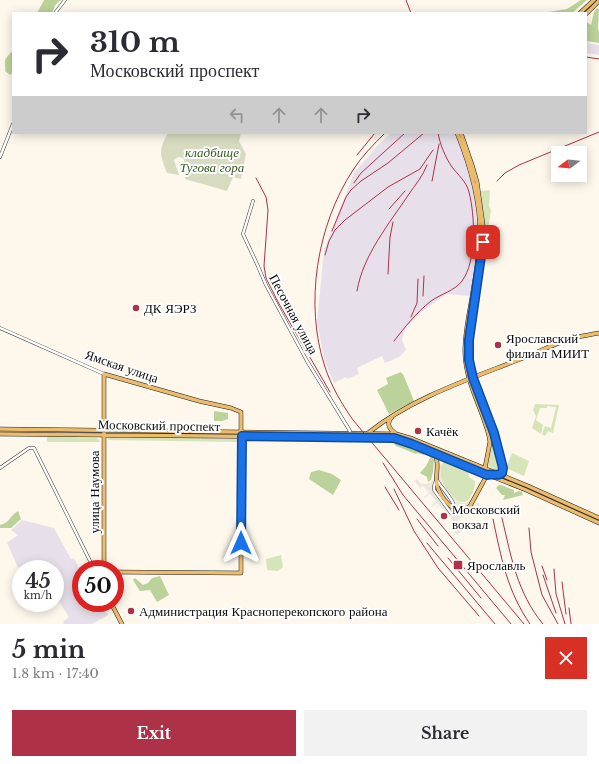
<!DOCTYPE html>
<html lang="en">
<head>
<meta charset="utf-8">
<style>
	:root { --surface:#fff; --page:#f2f2f3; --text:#2b2b33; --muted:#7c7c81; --accent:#ad3248 }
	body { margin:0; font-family:"Libre Baskerville",serif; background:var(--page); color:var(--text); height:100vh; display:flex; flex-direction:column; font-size:15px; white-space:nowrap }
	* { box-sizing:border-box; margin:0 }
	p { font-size:13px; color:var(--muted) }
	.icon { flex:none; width:22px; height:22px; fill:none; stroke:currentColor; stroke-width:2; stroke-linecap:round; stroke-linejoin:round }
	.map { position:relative; height:624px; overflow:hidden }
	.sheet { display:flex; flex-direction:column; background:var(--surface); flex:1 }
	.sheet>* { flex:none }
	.banner { position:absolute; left:12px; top:12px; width:575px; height:122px; border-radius:0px; box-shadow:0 2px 10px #0003; background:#fff; color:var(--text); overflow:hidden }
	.needle { width:26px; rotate:254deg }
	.fabs { position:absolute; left:551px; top:146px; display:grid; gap:8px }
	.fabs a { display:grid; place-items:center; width:36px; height:36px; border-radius:0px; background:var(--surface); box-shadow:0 2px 10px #0003; font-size:20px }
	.speed { position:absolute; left:12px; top:560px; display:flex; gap:8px; font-size:20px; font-weight:700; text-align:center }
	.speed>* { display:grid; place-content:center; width:52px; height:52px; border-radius:50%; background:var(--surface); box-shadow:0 2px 10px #0003; line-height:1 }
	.speed small { font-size:10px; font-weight:400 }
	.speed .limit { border:6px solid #d22; background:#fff; color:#111 }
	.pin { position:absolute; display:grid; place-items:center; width:34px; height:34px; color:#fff; margin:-17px; border-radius:8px; box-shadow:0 2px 6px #0006 }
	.me { position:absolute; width:44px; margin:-22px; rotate:0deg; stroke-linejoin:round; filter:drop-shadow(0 0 3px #0008) }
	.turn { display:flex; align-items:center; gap:14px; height:84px; padding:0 12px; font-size:18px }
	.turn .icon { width:52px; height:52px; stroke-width:2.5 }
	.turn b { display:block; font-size:28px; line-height:34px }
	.lanes { display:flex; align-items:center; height:38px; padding:0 12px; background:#0003; justify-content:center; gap:20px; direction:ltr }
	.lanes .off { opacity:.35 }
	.round { display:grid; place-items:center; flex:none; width:42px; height:42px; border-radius:0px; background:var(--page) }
	.overview { display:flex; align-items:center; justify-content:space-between; height:68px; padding:0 12px }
	h1 { font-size:24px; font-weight:800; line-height:30px }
	.cta { display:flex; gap:8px; margin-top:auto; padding:8px 12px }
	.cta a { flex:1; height:46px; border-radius:0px; background:var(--accent); color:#fff; font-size:16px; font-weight:800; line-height:46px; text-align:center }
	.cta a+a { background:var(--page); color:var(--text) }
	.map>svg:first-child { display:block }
</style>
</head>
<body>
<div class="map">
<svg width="599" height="624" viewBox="0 0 599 624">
	<rect width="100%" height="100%" fill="#fdf7ec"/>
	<!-- industrial -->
	<path fill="#e7e0ea" d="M586 43 599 45V55L586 53Z
		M391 133H455L467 164 472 181 476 209 478 239 470 296 447 294 421 312 405 329 402 340 406 350 399 357 385 363 382 356 357 368 359 374 347 379 346 377 334 383 325 362 317 322 324 250 354 173 377 146Z
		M22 520 54 528 71 559 74 558 79 568 85 565 86 569H81V603H102L108 615 92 624H64L63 622 69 617 57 598 55 599V569H21V574L7 543 18 535 11 530Z"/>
	<!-- green -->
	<path fill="#d5e4b9" d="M490 190 489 206 491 210 483 265 481 266 485 228 481 191Z
		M473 384H474L494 436 501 468 497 471 488 466 491 446V434Z
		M535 404 559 405 553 433 548 431 545 436 542 434 545 426 551 428 556 407 547 406V408H540L536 420 543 425 541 434 532 428 536 416 533 410Z
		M47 436 96 438 99 439 100 442H47Z
		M111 436 236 439 239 442 108 440 109 437Z
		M512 453 529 461 524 476 506 468Z
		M444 461 468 472 469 477 475 481C475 487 474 490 471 496 461 517 430 478 444 461Z
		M281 555 283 567 278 571 267 570 266 559Z"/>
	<!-- forest -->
	<path fill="#bbd39a" d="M44 0H61C52 8 57 3 52 13H37Z
		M581 0H587L572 13H542L567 9Z
		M597 8 599 9 598 29 599 31V43L586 41V22L591 25 594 12Z
		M13 50V72L10 75 5 71C6 68 4 64 5 61 5 58 11 53 13 50Z
		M401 372 402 374H403L414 401 389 414 377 390 388 384 386 378Z
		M214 411 228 413V419L222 421H214Z
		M392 441H395L425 453 424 455 417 453 416 454 396 446Z
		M431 456 434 459 433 472 431 480 428 482 427 477 420 473 426 466Z
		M319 470 332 474 341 480 333 495 309 479 311 472Z
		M499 485H501L514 490V493L519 491 522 492 523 495 503 500 505 495H502L496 488Z
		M18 511 21 519 11 528H0V525C11 522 9 516 18 511Z
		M160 576 169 595 157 602 150 590 140 591 133 580 135 578 143 585 148 583 152 578Z"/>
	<!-- cemetery -->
	<path fill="#d7dcc0" d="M168 133H241L239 141 246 154 241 179 233 177 227 191 185 179 187 168 183 158 178 157 174 160 179 175 167 173C160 154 158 151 168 133Z"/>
	<!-- plaza -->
	<path fill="#ece6dc" d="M435 462 441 464V480L445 488 459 502 464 503 471 499 479 482 485 485 476 502 481 505 472 511 468 512 457 521 463 530 457 535 452 528 455 524 448 514 437 503 432 507 431 506 436 501 430 494 424 498V497L429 493 423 486 420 488 414 481 417 479 420 483 426 484 431 482 434 478Z"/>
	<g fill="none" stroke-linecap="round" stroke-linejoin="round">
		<defs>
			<path id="minor" d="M55 13 65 0
				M0 157 13 124
				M253 201 243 234 257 264 266 285 307 361 350 431
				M0 328 104 374
				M0 468 29 448H34L94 569
				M437 480C442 489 454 499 455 509
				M436 481 434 486V490L451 513 459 514 465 510"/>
			<path id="major" d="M580 13 594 0
				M586 14 599 1
				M457 133C470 165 480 198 480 233 480 251 477 268 474 285 471 307 464 332 465 354 466 383 482 408 489 436L490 442 485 468 487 475
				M461 133 472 165 477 182 483 225 481 256 469 340V360L473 378 496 440 503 473 506 477
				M392 417C386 423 389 429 395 433
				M0 429 395 434
				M368 433C412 398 467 380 518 360 536 353 554 344 572 338 581 336 590 335 599 333
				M393 433 413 439 528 486 599 518
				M0 434 394 438 412 444 526 490 599 523
				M435 454C440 464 435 474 437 485 439 497 457 519 470 506L487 475
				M104 569V374L199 401 231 408 241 412V573L115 572
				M111 603 122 624"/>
		</defs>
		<!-- minor casing -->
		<use href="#minor" stroke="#3e3e3e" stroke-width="3.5"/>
		<!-- major casing -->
		<use href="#major" stroke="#1c1c1c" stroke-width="4.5"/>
		<!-- minor -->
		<use href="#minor" stroke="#fff" stroke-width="2.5"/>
		<!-- major -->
		<use href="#major" stroke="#ebbc6e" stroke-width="3.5"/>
		<!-- rail -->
		<path stroke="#ad3248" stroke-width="1" d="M406 0 411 13
			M586 57 599 59
			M385 133C373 145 362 156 353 170 317 225 304 304 325 367 331 386 342 404 353 420L524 624
			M357 155 375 133
			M256 178 266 197 268 210 264 266 266 278 278 302 330 392
			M432 181 439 144
			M497 181 505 173 519 165 599 132
			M354 183 361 173 405 133
			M389 209 405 191
			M332 231 346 197 351 190 361 181 388 163 424 133
			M325 255 329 241 335 230 345 220 388 187 420 169 433 150
			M388 274 390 237 393 222
			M357 291C363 255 389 224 409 194 415 185 423 176 427 165
			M423 296 424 276
			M411 317 417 303 418 279
			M394 341C405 327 416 313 431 301 441 294 454 291 462 281 477 261 475 215 469 192 466 181 458 175 452 167 445 157 440 144 438 133
			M383 463 403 495 511 624
			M385 487 399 510
			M394 489 414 531 438 568 479 616
			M502 518C511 556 517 593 543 624
			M417 519 438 546
			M493 519C501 557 507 591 530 624
			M529 528 531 552 542 595 558 624
			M427 543 495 624
			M448 558 481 598
			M542 566 547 580
			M554 569 556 594 565 624
			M543 575 556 613
			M562 582 566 614
			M569 608 571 624"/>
	</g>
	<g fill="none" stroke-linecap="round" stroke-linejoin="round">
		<defs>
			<path id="route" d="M241 543 242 436 394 438 412 444 487 475C492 473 497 477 502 473L503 468 494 433 473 378 469 360V340L483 242"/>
		</defs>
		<!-- route casing -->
		<use href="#route" stroke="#114b97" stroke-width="10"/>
		<!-- route -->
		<use href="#route" stroke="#1a73e8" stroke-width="7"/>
	</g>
	<!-- markers -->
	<g fill="#ad3248" stroke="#fff" stroke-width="1.5">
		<circle cx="136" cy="308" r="4"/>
		<circle cx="498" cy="345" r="4"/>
		<circle cx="418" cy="431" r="4"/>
		<circle cx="444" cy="516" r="4"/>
		<rect x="453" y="560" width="10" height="10" rx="2"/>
		<circle cx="131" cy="611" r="4"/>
	</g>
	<g text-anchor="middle" stroke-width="4" stroke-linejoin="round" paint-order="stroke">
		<!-- park labels -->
		<g font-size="13" font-style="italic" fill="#365c23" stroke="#fff">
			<text x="212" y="157">кладбище<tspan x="212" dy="15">Тугова гора</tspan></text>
		</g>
		<!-- poi labels -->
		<g font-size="13" fill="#0b0b0b" stroke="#fff" text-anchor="start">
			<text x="144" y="313">ДК ЯЭРЗ</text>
			<text x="506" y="343">Ярославский<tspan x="506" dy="15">филиал МИИТ</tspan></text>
			<text x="426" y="436">Качёк</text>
			<text x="452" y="514">Московский<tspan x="452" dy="15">вокзал</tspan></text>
			<text x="467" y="570">Ярославль</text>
			<text x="139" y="616">Администрация Красноперекопского района</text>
		</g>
		<!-- street labels -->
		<g font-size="13" fill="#0b0b0b" stroke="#fff">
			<text transform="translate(294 314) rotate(62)" y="5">Песочная улица</text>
			<text transform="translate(122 366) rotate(19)" y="5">Ямская улица</text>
			<text transform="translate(159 425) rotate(1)" y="5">Московский проспект</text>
			<text transform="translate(94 492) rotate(-90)" y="5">улица Наумова</text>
		</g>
	</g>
</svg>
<div class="fabs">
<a><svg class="needle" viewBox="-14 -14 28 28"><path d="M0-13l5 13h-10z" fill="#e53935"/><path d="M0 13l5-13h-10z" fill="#7c7c81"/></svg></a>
</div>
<div class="speed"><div>45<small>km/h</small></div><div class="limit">50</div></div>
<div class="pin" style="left:483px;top:242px;background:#d93025"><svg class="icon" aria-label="arrive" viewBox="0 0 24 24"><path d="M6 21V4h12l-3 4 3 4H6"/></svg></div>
<svg class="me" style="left:241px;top:543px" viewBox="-20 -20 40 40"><path d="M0-17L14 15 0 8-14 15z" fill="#1a73e8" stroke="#fff" stroke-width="4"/></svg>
<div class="banner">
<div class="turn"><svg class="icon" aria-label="right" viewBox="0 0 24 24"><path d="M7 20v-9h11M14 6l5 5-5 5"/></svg><div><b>310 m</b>Московский проспект</div></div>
<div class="lanes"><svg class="icon off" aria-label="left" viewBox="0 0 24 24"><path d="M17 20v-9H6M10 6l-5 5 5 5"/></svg><svg class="icon off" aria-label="ahead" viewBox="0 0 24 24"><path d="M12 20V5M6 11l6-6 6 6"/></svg><svg class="icon off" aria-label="ahead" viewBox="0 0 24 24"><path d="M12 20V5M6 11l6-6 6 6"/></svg><svg class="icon" aria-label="right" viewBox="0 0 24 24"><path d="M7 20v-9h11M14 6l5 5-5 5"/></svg></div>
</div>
</div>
<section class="sheet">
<div class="overview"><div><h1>5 min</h1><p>1.8 km · 17:40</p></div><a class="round" style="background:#d93025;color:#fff"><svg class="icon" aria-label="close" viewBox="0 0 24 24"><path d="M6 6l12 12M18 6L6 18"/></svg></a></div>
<div class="cta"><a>Exit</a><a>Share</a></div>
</section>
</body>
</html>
